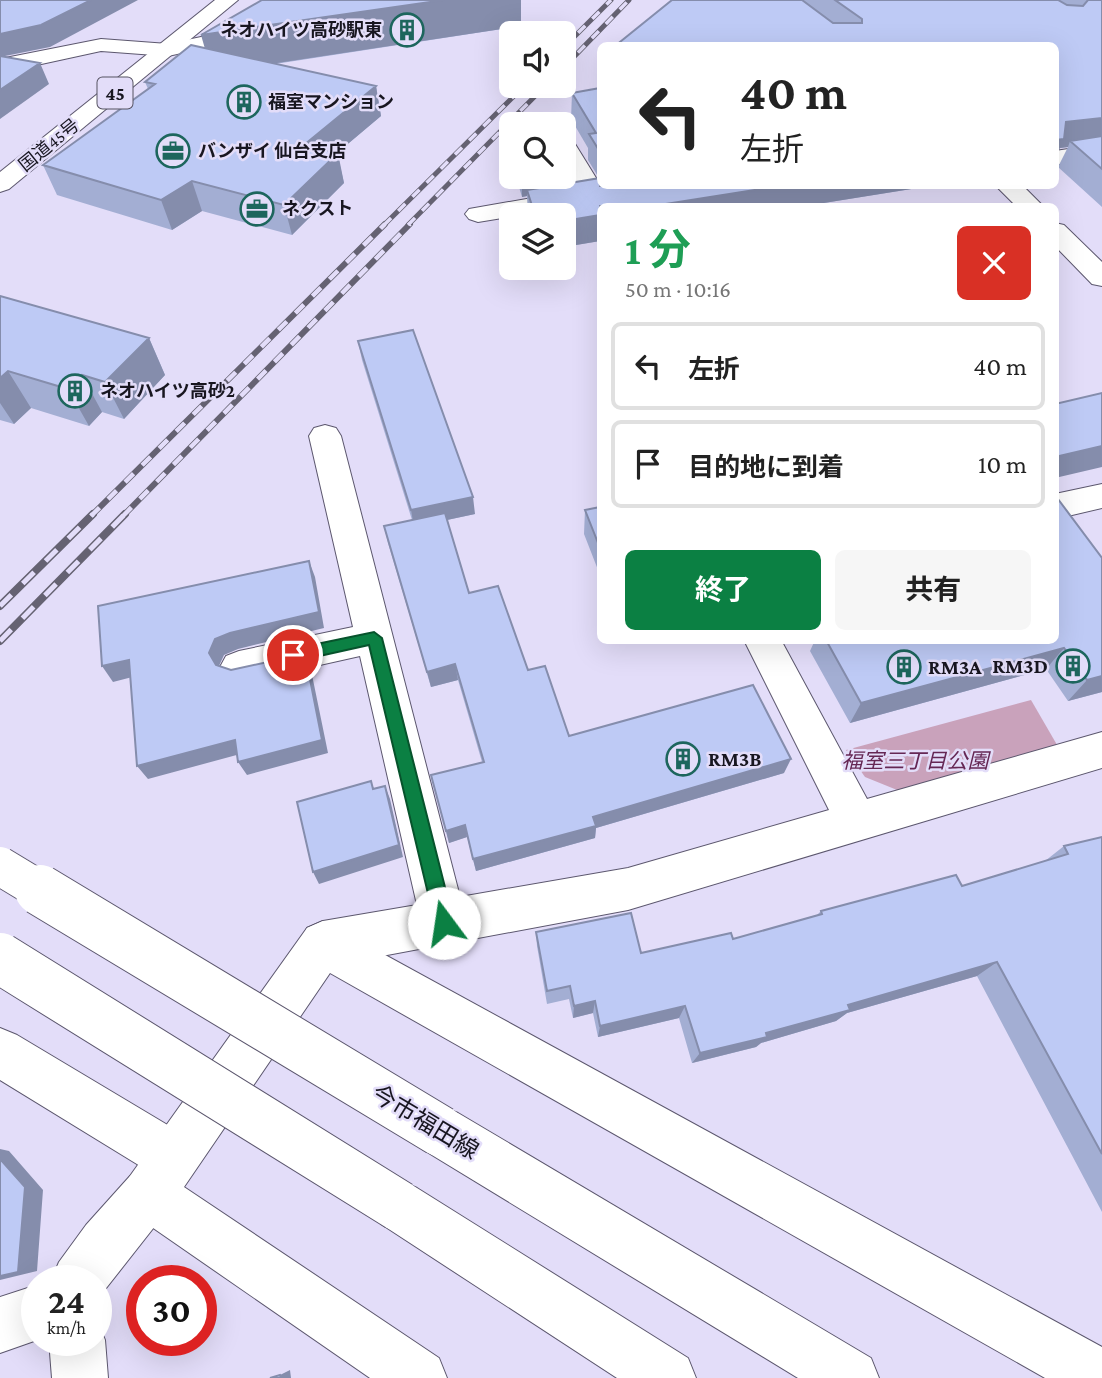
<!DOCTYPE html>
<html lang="ja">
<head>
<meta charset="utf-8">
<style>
	:root { --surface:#fff; --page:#f6f6f6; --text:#222; --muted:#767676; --line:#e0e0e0; --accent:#0b8043 }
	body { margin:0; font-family:"Crimson Pro","Noto Sans JP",serif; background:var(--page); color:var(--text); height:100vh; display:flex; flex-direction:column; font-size:26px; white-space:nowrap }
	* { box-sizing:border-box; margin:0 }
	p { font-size:23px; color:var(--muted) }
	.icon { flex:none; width:38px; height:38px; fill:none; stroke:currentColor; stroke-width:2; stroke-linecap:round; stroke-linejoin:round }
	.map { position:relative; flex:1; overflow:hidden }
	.side { position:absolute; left:597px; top:203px; width:462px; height:441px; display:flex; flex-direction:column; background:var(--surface); border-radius:10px; box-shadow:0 7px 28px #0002 }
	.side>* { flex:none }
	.guide { position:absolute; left:597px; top:42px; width:462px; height:147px; border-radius:10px; box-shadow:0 7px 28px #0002; background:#fff; color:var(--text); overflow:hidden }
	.buttons { position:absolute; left:499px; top:21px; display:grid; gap:14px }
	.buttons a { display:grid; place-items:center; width:77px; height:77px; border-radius:10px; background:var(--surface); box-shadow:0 7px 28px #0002; font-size:35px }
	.speed { position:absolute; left:21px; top:1265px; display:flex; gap:14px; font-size:35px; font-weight:700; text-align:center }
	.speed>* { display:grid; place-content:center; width:91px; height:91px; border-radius:50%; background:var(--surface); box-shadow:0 7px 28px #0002; line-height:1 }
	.speed small { font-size:18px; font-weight:400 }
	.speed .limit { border:10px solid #d22; background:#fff; color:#111 }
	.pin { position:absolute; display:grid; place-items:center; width:60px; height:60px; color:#fff; margin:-30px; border:4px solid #fff; border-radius:50%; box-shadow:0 2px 7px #0007 }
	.me { position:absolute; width:77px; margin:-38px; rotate:346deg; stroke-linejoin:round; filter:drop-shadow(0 0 5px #0008) }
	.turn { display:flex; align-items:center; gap:24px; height:147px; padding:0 28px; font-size:32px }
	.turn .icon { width:91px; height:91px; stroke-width:2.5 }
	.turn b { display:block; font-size:49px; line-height:60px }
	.round { display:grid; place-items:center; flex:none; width:74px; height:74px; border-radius:10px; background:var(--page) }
	.head { display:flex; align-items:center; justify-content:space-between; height:119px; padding:0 28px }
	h1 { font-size:42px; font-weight:700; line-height:52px; color:#1e9e55 }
	.button { display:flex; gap:14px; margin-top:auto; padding:14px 28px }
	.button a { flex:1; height:80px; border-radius:10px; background:var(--accent); color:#fff; font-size:28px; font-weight:700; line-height:80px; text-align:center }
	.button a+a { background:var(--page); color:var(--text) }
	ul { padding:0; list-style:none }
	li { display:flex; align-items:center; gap:21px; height:88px; margin:0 14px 10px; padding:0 14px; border:4px solid var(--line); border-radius:10px }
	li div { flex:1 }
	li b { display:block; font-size:26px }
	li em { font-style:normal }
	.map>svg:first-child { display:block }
</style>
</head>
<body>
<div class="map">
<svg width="1102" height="1378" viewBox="0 0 1102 1378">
	<rect width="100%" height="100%" fill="#e3ddf9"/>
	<!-- green -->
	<path fill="#c9a2bb" d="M1031 700 1060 750 907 794 865 777 846 750Z"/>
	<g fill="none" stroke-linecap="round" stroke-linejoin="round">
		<defs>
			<path id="minor" d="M253 26 260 28 264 32 260 36 168 56 101 51 0 73V59L101 39 168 44Z
				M564 137 572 139 601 186H663L659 191 650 194 478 222 469 219 465 214 469 209 578 190 564 164Z
				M1102 144V158L1055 165V151Z
				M996 186H1023L1043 206H1016Z
				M1055 223 1064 225 1102 262V286L1092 284 1055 246Z
				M325 425 336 428 341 436 460 897 628 868 829 810 744 640H781L867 799 1102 732V768L628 910 323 967 307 960 300 944 307 928 323 921 417 905 360 656 239 683 226 678 220 667 226 656 239 651 353 627 309 436 314 428Z
				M1102 484V508L1055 519V494Z
				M0 1028 17 1035 191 1139 198 1157 191 1175 173 1182 168 1181 174 1194 166 1212 96 1301V1281H51L59 1262 86 1225 130 1176 145 1169 0 1080Z
				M37 1285V1340L0 1353V1297Z
				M97 1320 105 1340 108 1378H52L49 1340H96Z"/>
			<path id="tertiary" d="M323 921 1102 1347V1378H1045L330 973 184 1187 439 1358 447 1378H370L130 1212 122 1194 130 1176 307 928Z"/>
			<path id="secondary" d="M440 1106 458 1113 871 1358 879 1378H798L422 1149 415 1131 422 1113Z
				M399 1180 417 1188 688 1358 696 1378H617L381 1224 373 1206 381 1188Z"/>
			<path id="trunk" d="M215 0H238L9 189 0 192V172Z"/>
		</defs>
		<!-- minor casing -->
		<use href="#minor" stroke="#5c576e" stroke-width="2"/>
		<!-- tertiary casing -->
		<use href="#tertiary" stroke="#5c576e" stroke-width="2"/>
		<!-- secondary casing -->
		<use href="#secondary" stroke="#5c576e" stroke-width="2"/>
		<!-- trunk casing -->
		<use href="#trunk" stroke="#5c576e" stroke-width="2"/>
		<!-- minor -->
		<use href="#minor" fill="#fff" fill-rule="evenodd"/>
		<!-- tertiary -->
		<use href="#tertiary" fill="#fff" fill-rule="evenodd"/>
		<!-- secondary -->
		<use href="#secondary" fill="#fff" fill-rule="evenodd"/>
		<!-- trunk -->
		<use href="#trunk" fill="#fff" fill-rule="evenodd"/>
		<defs>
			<path id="rail-far2" d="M564 47 611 0
				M564 67 629 0
				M384 225 524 86
				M408 225 545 86"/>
			<path id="rail-far1" d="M91 516 385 224
				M123 516 410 224"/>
			<path id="rail" d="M0 606 93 514
				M0 641 125 514"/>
		</defs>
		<!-- rail-far2 casing -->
		<use href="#rail-far2" stroke="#656272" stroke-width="5"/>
		<!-- rail-far1 casing -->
		<use href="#rail-far1" stroke="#656272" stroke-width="6"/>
		<!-- rail casing -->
		<use href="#rail" stroke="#656272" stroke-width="8"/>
		<!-- rail-far2 -->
		<use href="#rail-far2" stroke="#e3ddf9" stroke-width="3.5" stroke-dasharray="10" stroke-linecap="butt"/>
		<!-- rail-far1 -->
		<use href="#rail-far1" stroke="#e3ddf9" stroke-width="4.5" stroke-dasharray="12" stroke-linecap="butt"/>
		<!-- rail -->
		<use href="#rail" stroke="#e3ddf9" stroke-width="5" stroke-dasharray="16" stroke-linecap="butt"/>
		<defs>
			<path id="secondary-bridge-far1" d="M0 866 43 892"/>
			<path id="secondary-bridge" d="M40 890 440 1131
				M0 958 399 1206"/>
		</defs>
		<!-- secondary-bridge-far1 casing -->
		<use href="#secondary-bridge-far1" stroke="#5c576e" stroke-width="40" stroke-linecap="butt"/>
		<!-- secondary-bridge casing -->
		<use href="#secondary-bridge" stroke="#5c576e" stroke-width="52" stroke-linecap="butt"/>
		<!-- secondary-bridge-far1 -->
		<use href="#secondary-bridge-far1" stroke="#fff" stroke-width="38"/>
		<!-- secondary-bridge -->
		<use href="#secondary-bridge" stroke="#fff" stroke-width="50"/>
	</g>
	<!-- wall -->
	<path fill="#a3aed3" d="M672 0H1102V207L1058 167 1068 147 1060 148 615 46Z
		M521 26 275 64 376 86 381 116 337 153 344 183 292 235 202 211 172 230 57 195 43 165 148 89 145 82 205 48Z
		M600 57V186H930L805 206H600V241L564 247V215H528L527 196 522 197 516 177H564L574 182 599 178 588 160V148L571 119 572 93 600 88 597 84 598 59Z
		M0 296 149 338 165 375 124 419 102 412 89 426 31 408 14 424 0 420Z
		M358 341 475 514 447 520 469 593 528 670 569 736 784 773 596 828 595 838 476 871 467 837 449 843 431 775 482 762 458 680 431 687 388 543 384 526 412 520 362 360Z
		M600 507V575L584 534 585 510Z
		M1102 558V692L1068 701 1046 669 850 723 810 651 815 640H1055Z
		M1102 837V1212L977 976 847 1013 836 1021 761 1043 756 1047 692 1063 679 1018 598 1037 593 1013 573 1018 569 999 547 1004 537 946 536 932 641 953 733 939 817 915 821 911 962 886 1045 861 1064 846Z"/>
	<!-- shaded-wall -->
	<path fill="#858dac" d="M91 0H138L50 47 0 57V34Z
		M444 0H521V26L212 73 201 35Z
		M40 63 49 84 0 119V90Z
		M376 86 381 116 311 175 304 145Z
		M1102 118V142L1070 141 1068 147 1060 148 1055 159V140L1066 122Z
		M338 153 344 183 292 235 284 205Z
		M574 170V188L527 190V196L522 197V179L533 177H564V172Z
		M192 181 202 211 172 230 161 200Z
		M780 186H930L805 206H653Z
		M600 215V241L564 247V221Z
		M149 338 165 375 124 419 105 382Z
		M8 371 31 408 14 424 0 403V378Z
		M82 375 102 412 89 426 68 389Z
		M1102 446V467L1055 478V457Z
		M473 497 475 514 414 527 411 510Z
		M309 561 315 577 324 628 238 649 224 655 218 668 209 653 215 639Z
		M1064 648 1046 669 850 723 861 703Z
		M305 654 311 670 328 753 247 775 238 762Z
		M129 660 140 675 113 682 102 666Z
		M455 664 458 680 431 687 427 672Z
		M1102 676V692L1068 701 1087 680Z
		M235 740 244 753 148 779 137 766Z
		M791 759 784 773 596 828 595 838 476 871 473 859 593 817Z
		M385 786 390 799 403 857 319 884 313 872Z
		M465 825 467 837 449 843 446 831Z
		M997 962 977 976 847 1013 836 1021 761 1043 756 1047 692 1063 700 1053 766 1033 848 1005Z
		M595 1001 593 1013 573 1018 574 1006Z
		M685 1006 679 1018 598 1037 600 1026Z
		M0 1149 9 1151 43 1190 37 1271 0 1280Z
		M290 1370 291 1378H281L280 1375Z"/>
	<!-- building -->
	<path fill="#becaf5" stroke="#858dac" stroke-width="2" d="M0 0H91L41 25 0 34Z
		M262 0H444L201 35Z
		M672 0H802L833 23H862V19L835 0H1058L1067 5 1083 6 1088 0H1102V118L1066 122 1064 139 1055 140V46H615Z
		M191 45 376 86 304 145 338 153 284 205 192 181 161 200 43 165 155 84 145 82Z
		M0 56 40 63 0 90Z
		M600 88V152L589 134 596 133 572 93Z
		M1102 136V169L1070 141Z
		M564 150 574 170 564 172Z
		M600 178V186H780L653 206H600V215L564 221V215H535L527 190Z
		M0 296 149 338 105 382 82 375 68 389 8 371 0 378Z
		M413 330 473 497 411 510 358 341Z
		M1102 393V446L1055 457V404Z
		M1055 495 1102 558V676L1087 680 1064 648 861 703 826 640H1055Z
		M600 507V548L585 510Z
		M445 513 469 593 498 586 528 670 545 666 569 736 753 685 791 759 593 817 596 826 473 859 465 825 446 831 431 775 484 762 455 664 427 672 384 526Z
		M309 561 319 612 230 633 215 639 209 653 216 665 231 670 305 654 322 740 238 762 235 740 137 766 129 660 102 666 98 606Z
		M371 781 373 789 385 786 399 845 313 872 297 802Z
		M1102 837V1154L997 962 848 1005 850 1010 766 1033 767 1037 700 1053 685 1006 600 1026 595 1001 574 1006 570 986 547 991 536 932 631 913 641 953 731 933 733 939 822 914 821 911 956 875 962 886 1068 854 1064 846Z
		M0 1159 25 1187 18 1272 0 1276Z
		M280 1375 281 1378H270Z"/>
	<!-- route -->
	<path fill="#0b8043" stroke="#07532c" stroke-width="2" d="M374 632 382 638 454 923 451 929 444 932 438 929 435 923 369 645 293 662 285 655 293 649Z"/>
	<!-- icons -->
	<defs>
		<symbol id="building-ring" viewBox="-11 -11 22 22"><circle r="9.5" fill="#e3ddf9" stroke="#1d665d" stroke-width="1.5"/><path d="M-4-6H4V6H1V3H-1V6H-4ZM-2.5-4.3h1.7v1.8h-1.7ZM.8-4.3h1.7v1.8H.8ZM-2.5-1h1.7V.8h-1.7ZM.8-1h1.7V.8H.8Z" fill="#1d665d"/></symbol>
		<symbol id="office-ring" viewBox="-11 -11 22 22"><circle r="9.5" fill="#e3ddf9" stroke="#1d665d" stroke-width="1.5"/><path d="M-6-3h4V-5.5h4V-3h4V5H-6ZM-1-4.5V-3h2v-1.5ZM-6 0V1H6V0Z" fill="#1d665d"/></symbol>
	</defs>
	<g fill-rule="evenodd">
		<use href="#building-ring" x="388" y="11" width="38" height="38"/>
		<use href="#building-ring" x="225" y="83" width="38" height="38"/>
		<use href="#office-ring" x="154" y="132" width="38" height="38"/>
		<use href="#office-ring" x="238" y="190" width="38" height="38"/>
		<use href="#building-ring" x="56" y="372" width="38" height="38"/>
		<use href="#building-ring" x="1054" y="647" width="38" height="38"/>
		<use href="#building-ring" x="885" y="648" width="38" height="38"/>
		<use href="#building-ring" x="664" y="740" width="38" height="38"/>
	</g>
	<g text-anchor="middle" stroke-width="5" stroke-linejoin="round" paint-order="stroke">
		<!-- far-poi labels -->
		<g font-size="18" font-weight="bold" fill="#181620" stroke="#e3ddf9" text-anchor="start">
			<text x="382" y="36" text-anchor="end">ネオハイツ高砂駅東</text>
			<text x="268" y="108">福室マンション</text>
			<text x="198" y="157">バンザイ 仙台支店</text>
			<text x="282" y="215">ネクスト</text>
			<text x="100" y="397">ネオハイツ高砂2</text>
		</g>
		<!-- far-street labels -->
		<g font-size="18" fill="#181620" stroke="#e3ddf9">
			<text transform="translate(49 145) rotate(-39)" y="6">国道45号</text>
		</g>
		<!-- shield labels -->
		<rect fill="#e3ddf9" stroke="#555261" stroke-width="2" x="97.5" y="77.5" width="35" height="31" rx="5"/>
		<g font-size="19" font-weight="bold" fill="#181620">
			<text x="115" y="100">45</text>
		</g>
		<!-- poi labels -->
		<g font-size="21" font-weight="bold" fill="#181620" stroke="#e3ddf9" text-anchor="start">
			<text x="1048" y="673" text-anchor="end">RM3D</text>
			<text x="928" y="674">RM3A</text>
			<text x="708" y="766">RM3B</text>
		</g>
		<!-- park labels -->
		<g font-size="21" font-style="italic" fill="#652754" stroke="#e3ddf9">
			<text x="915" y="768">福室三丁目公園</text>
		</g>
		<!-- near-street labels -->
		<g font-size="24" fill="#181620" stroke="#e3ddf9">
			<text transform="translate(425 1122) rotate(31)" y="8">今市福田線</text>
		</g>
	</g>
</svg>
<div class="buttons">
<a><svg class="icon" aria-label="sound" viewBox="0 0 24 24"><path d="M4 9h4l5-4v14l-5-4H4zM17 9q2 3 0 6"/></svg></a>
<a><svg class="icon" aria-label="search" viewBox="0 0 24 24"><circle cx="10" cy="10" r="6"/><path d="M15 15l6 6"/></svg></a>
<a><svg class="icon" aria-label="layers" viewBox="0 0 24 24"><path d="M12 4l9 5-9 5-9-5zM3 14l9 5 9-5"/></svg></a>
</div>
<div class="speed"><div>24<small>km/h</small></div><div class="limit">30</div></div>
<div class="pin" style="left:293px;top:655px;background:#d93025"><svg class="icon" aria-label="arrive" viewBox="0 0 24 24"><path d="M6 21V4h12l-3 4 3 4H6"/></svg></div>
<svg class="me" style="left:444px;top:923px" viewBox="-20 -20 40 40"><circle r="19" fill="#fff"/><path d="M0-13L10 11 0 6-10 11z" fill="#0b8043"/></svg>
<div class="guide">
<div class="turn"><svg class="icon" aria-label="left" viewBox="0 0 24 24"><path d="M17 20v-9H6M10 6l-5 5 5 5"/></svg><div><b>40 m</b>左折</div></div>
</div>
<section class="side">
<div class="head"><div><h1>1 分</h1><p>50 m · 10:16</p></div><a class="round" style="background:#d93025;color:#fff"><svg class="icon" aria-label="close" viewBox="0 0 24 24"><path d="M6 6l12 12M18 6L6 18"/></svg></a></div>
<ul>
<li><svg class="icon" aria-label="left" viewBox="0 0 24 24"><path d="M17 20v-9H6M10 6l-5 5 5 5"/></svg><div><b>左折</b></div><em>40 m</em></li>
<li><svg class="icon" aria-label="arrive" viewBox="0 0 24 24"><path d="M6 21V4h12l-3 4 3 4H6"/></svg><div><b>目的地に到着</b></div><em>10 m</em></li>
</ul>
<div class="button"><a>終了</a><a>共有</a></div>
</section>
</div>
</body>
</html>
